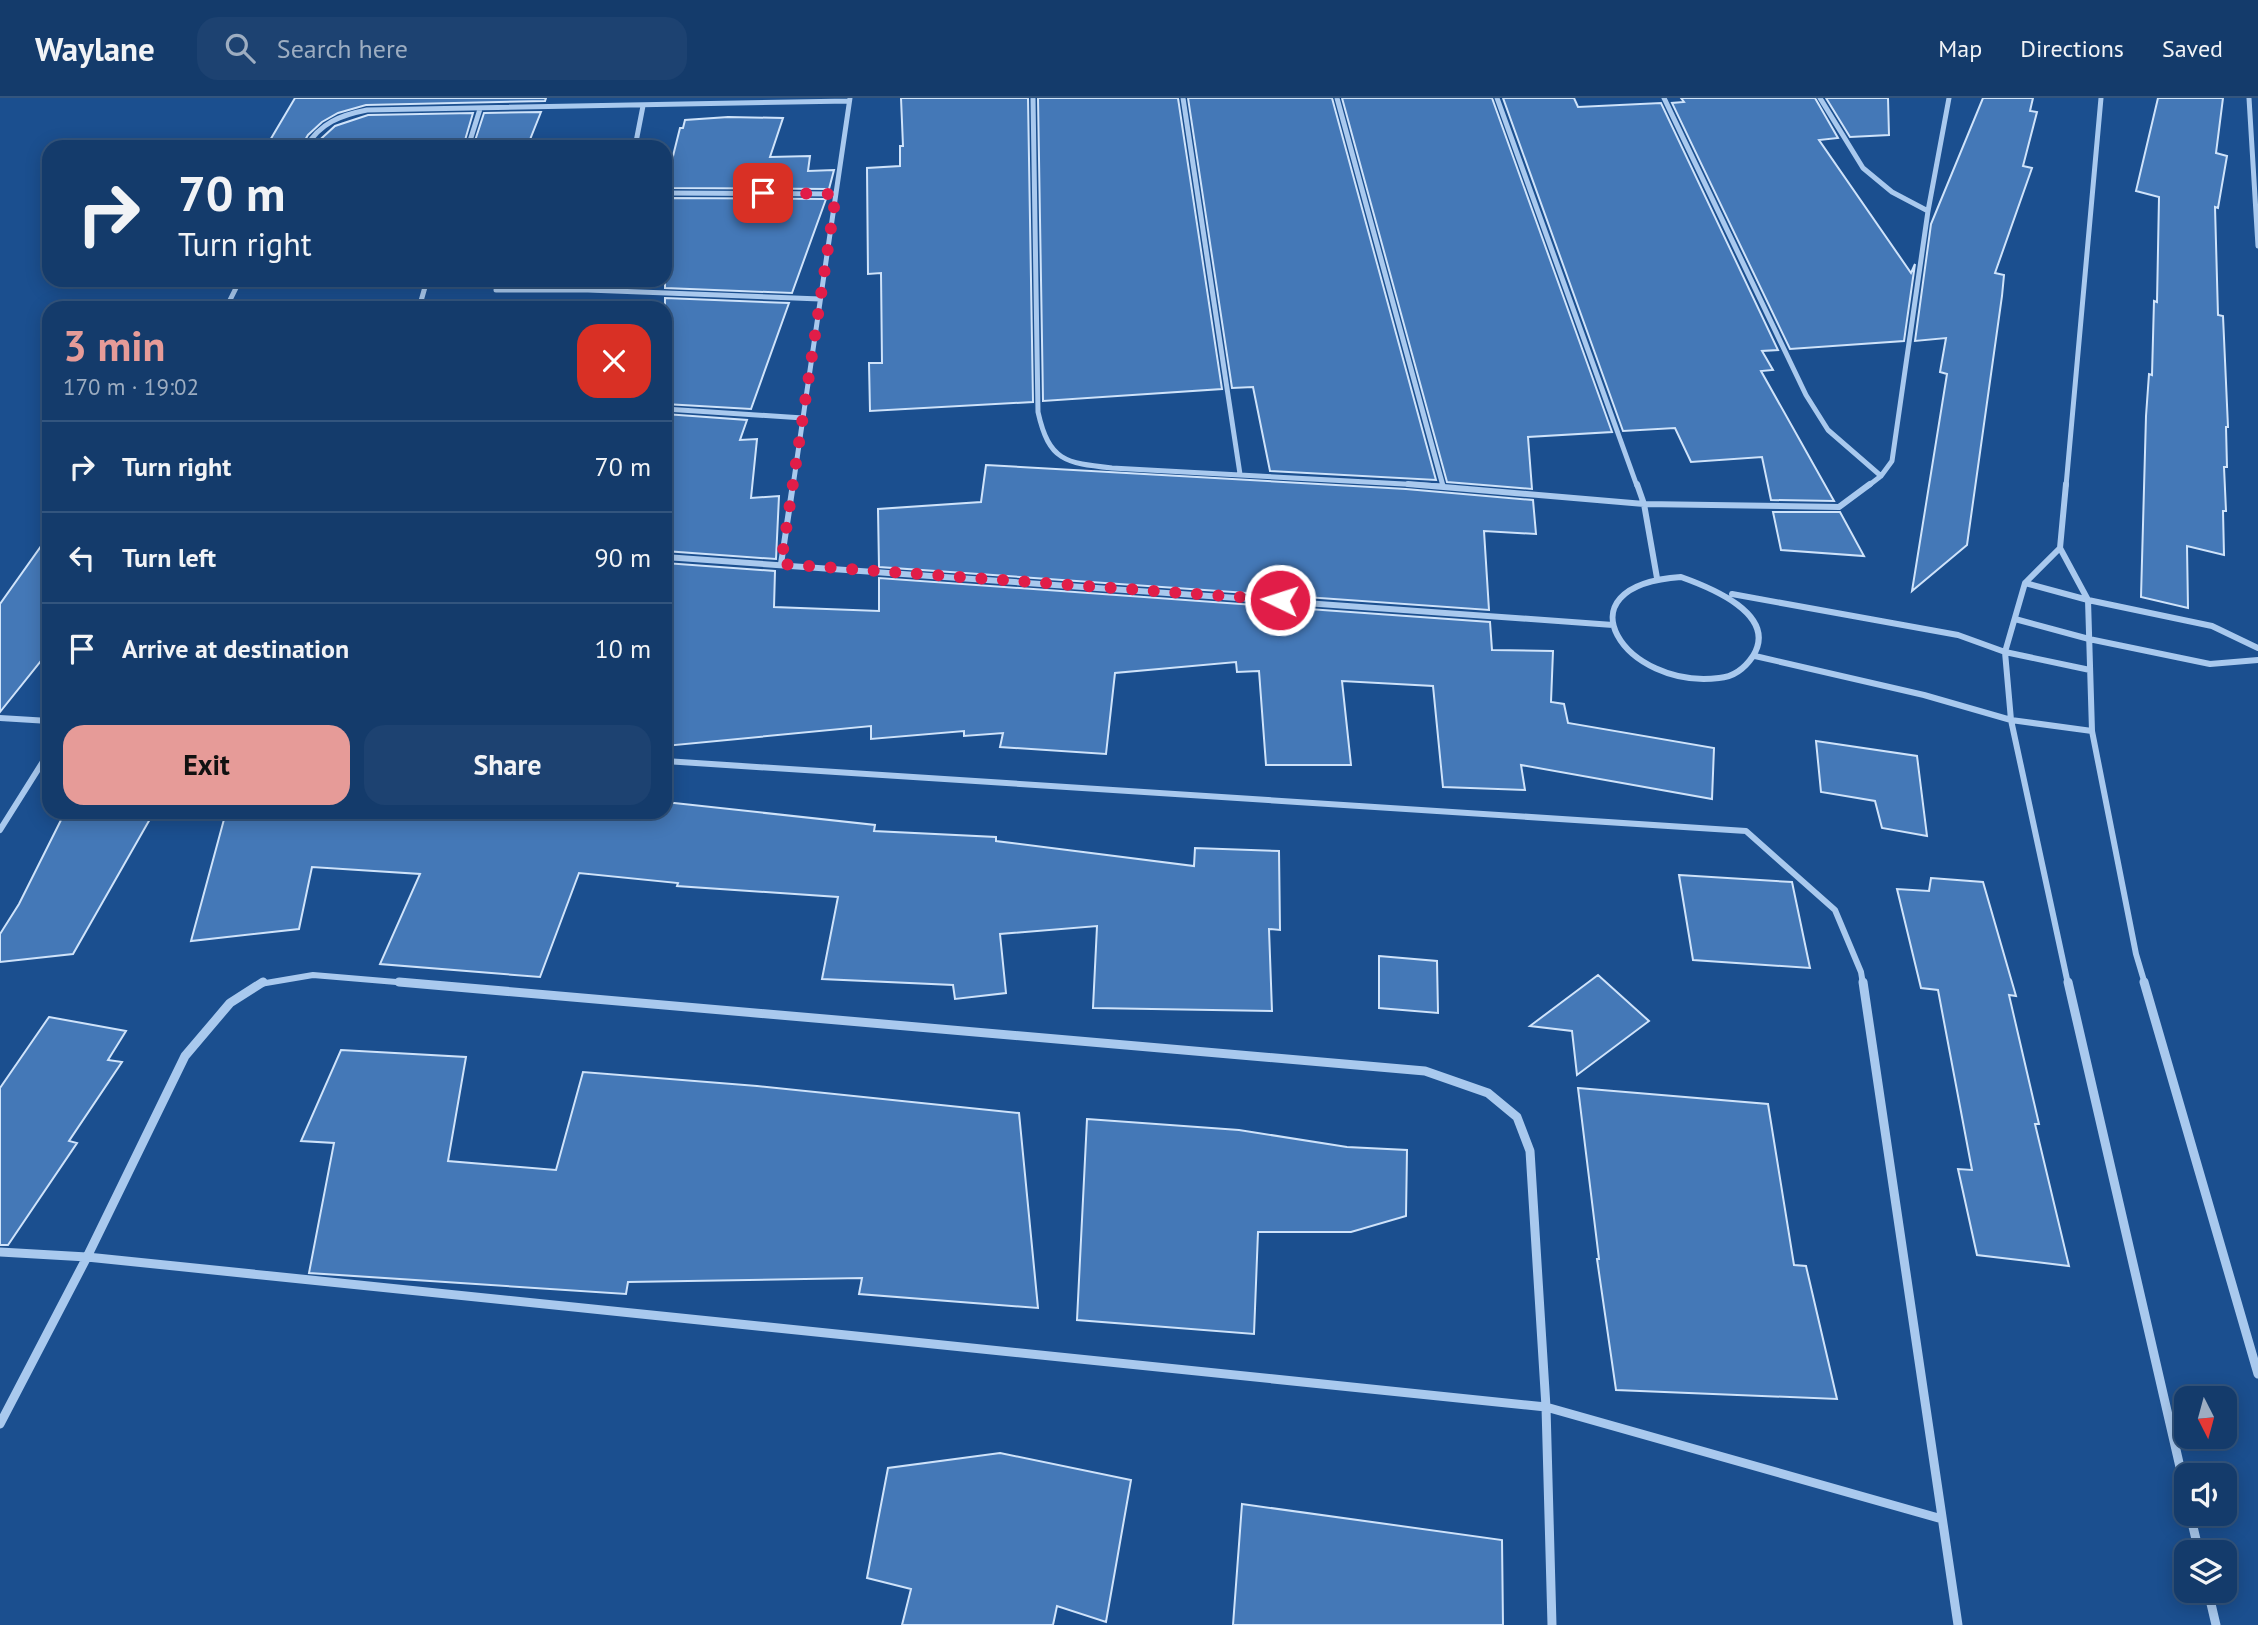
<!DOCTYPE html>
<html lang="en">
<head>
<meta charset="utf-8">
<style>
	:root { --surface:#143b6b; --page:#1d4271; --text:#f1f3f6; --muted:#9dadc1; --line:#33557e; --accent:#e69b98 }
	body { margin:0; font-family:"PT Sans",sans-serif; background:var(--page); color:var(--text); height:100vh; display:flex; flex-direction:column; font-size:26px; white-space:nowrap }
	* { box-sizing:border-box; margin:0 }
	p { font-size:23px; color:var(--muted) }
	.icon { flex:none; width:38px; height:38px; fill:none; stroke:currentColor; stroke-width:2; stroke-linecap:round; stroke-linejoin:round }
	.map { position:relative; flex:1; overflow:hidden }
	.side { position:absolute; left:42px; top:203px; width:630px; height:518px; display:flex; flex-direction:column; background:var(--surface); border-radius:21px; box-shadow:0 4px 18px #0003,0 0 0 2px var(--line) }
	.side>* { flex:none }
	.banner { position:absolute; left:42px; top:42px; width:630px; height:147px; border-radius:21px; box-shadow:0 4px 18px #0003,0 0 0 2px var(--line); background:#143b6b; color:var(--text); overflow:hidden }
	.needle { width:46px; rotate:174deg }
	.fabs { position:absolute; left:2174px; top:1288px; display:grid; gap:14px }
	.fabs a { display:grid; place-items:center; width:63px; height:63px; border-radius:14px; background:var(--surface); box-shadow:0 4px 18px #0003,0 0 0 2px var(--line); font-size:35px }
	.pin { position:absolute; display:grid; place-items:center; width:60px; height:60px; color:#fff; margin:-30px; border-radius:14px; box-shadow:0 4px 10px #0006 }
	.me { position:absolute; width:77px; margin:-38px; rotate:274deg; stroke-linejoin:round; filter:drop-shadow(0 0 5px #0008) }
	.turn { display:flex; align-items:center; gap:24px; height:147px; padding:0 21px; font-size:32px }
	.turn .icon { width:91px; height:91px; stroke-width:2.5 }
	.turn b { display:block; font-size:49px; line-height:60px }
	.round { display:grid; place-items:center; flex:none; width:74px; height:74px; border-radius:21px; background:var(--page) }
	.headline { display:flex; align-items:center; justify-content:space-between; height:119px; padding:0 21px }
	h1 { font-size:42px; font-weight:700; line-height:52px; color:var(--accent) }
	.action { display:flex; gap:14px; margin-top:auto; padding:14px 21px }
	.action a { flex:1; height:80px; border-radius:21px; background:var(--accent); color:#111; font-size:28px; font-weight:700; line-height:80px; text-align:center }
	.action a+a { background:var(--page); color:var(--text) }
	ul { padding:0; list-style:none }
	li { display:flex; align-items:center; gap:21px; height:91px; padding:0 21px; border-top:2px solid var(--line) }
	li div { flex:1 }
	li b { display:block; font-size:26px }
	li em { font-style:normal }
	header { display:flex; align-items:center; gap:42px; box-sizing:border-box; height:98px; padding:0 35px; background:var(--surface); border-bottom:2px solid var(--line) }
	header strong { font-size:33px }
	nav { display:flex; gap:38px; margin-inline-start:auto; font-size:24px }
	.search { width:490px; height:63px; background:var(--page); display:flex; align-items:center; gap:18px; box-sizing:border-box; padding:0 24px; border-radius:21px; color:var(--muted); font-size:26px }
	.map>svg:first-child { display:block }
</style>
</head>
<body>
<header>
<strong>Waylane</strong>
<div class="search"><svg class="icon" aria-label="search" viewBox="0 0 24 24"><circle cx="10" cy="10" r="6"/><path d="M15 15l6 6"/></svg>Search here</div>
<nav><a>Map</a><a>Directions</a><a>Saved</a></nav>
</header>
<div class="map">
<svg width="2258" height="1527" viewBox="0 0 2258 1527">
	<rect width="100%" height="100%" fill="#1b4f8f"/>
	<!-- building -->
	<path fill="#4478b7" stroke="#cfe3fa" stroke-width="2" d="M295 0H546L545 3 366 7 338 15 322 24 308 37 301 49H266Z
		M901 0H1028L1033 304 870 313 869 265H882L881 175 868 176 867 70 900 68V48H903Z
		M1038 0H1178L1222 291 1043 303Z
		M1188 0H1332L1436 382 1270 373 1253 289 1232 290Z
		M1342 0H1492L1612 334 1528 339 1532 391 1447 384Z
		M1503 0H1574L1578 9 1661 5 1778 252 1762 253 1773 272 1761 273 1834 403 1771 402 1762 359 1691 364 1675 330 1623 333Z
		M1681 0H1815L1838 40 1819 42 1911 175 1915 166 1904 243 1790 251 1672 5 1684 4Z
		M1826 0H1888L1889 37 1850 39Z
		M1983 0H2033L2030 13 2037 14 2023 68 2032 70 1995 175 2004 177 2002 198 1967 447 1912 493 1947 276 1940 274 1946 240 1915 243 1931 126Z
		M2158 0H2223L2216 55 2227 58 2218 110 2215 109 2218 217 2223 218 2228 329H2226L2227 369H2224L2226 413H2223L2224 457 2187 448 2188 510 2141 499 2146 318 2149 276 2152 277 2154 203 2157 204 2159 99 2136 93Z
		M541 14 527 49H473L484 15Z
		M473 15 463 49H312L335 28 368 17Z
		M728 19 783 20 770 59 810 58 808 73 834 72 829 91 665 90 680 30H683L685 22Z
		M665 100 826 101 792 195 665 190Z
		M665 200 789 205 751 311 665 306Z
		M665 316 747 322 740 342 757 341 751 400 779 398 776 461 665 453Z
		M986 367 1406 391 1533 402 1536 436 1484 433 1489 512 879 469 878 411 981 404Z
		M1773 414H1840L1864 458 1781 452Z
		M49 437V553L0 614V506Z
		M665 465 775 473 774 509 879 513V480L1490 524 1492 552 1553 553 1551 604 1564 606 1568 625 1714 650 1712 701 1521 667 1525 692 1443 689 1433 588 1342 583 1351 667H1266L1259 573 1237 574 1236 564 1115 575 1106 656 1000 649 1003 635 964 638V633L871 641V628L665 648Z
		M1816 643 1917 658 1927 738 1882 730 1875 703 1821 694Z
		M665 704 875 727 874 733 996 739V743L1194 768 1195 750 1279 753 1280 832 1269 831 1272 913 1093 910 1097 828 1000 836 1006 895 955 901 953 887 822 881 838 799 677 788 678 785 579 775 540 879 380 866 420 776 312 769 299 831 191 843 226 714H665Z
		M65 714H154L73 856 0 864V836L19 806Z
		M1679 777 1792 784 1810 870 1693 862Z
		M1931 780 1983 784 2016 898 2009 897 2039 1026H2035L2069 1168 1977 1157 1958 1071 1972 1072 1938 892 1921 890 1897 791 1929 793Z
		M1379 858 1437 863 1438 915 1379 910Z
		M1598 877 1649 923 1577 977 1572 933 1530 928Z
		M49 919 126 933 108 962 122 964 69 1043 77 1045 8 1147H0V990Z
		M341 952 466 959 448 1063 556 1072 583 974 757 988 1019 1015 1038 1210 859 1196 862 1180 628 1184 626 1196 309 1175 334 1045 301 1043Z
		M1578 990 1768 1006 1794 1167 1806 1168 1837 1301 1616 1292 1597 1161H1599Z
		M1087 1021 1239 1032 1347 1049 1407 1052 1406 1118 1351 1134H1258L1254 1236 1077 1222Z
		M1000 1355 1131 1382 1106 1524 1057 1508 1053 1527H902L911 1491 867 1480 888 1370Z
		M1242 1406 1502 1442 1503 1527H1233Z"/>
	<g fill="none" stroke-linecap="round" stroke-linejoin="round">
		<!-- street-far2 -->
		<path stroke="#a9c9ee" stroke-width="5" d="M1033 0 1038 314C1049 363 1065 365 1112 370L1441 388
			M1183 0 1240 376
			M1337 0 1443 388
			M1497 0 1637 388
			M1664 0 1806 297 1828 332 1881 378
			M1820 0 1863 70 1892 94 1928 113
			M2249 0 2258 148
			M306 49C320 25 341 17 367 12L849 3
			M468 49 480 11
			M635 49 643 8
			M665 95 836 96
			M496 192H588L820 201
			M588 192 591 182
			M226 210 240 182
			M419 210 427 182
			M665 311 803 320
			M793 388 850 0
			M1868 388 1881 378 1892 363 1928 113 1949 0
			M2066 388 2101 0"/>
		<!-- street-far1 -->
		<path stroke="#a9c9ee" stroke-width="6" d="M1408 386 1644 406 1839 409 1870 386
			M1637 386 1644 406 1657 480
			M2066 386 2060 450 2088 502 2092 633 2136 856 2145 886
			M2060 450 2025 485 2005 554 2011 622 2068 886
			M665 459 1613 527
			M781 466 793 386
			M1681 479C1709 489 1779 516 1753 558 1745 570 1733 579 1719 580 1626 592 1554 488 1681 479Z
			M2025 485 2088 502 2212 528 2258 550
			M1732 496 1958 537 2005 554 2090 572
			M2015 521 2089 541 2210 566 2258 562
			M1755 558 1924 597 2011 622 2092 633
			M0 620 49 623
			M665 663 1746 733 1835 812 1861 874 1863 886
			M0 732 49 654
			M260 886 313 877 420 886"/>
		<!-- street -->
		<path stroke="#a9c9ee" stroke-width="9" d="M399 884 1425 973 1488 995 1517 1019 1530 1053 1546 1309 1552 1527
			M1863 884 1958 1527
			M2068 884 2186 1395
			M2144 884 2258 1276
			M0 1154 87 1159 1546 1309 1942 1421
			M0 1326 87 1159 185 958 230 905 263 884
			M2190 1416 2199 1454
			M2208 1493 2216 1527"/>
	</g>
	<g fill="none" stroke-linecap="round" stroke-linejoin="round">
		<!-- route -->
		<path stroke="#e11d48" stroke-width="12" stroke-dasharray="0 21.6" d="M763 95 836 96 781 466 1280 502"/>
	</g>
</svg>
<div class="fabs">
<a><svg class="needle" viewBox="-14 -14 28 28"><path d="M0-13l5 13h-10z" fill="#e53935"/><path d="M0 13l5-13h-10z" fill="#9dadc1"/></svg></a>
<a><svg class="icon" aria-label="sound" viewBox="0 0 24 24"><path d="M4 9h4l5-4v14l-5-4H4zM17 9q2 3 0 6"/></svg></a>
<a><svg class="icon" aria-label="layers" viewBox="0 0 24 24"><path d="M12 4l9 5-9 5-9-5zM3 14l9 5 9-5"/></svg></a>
</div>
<div class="pin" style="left:763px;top:95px;background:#d93025"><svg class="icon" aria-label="arrive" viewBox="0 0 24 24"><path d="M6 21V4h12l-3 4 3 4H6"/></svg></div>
<svg class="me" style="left:1280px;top:502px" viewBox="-20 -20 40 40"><circle r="17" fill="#e11d48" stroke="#fff" stroke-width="3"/><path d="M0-11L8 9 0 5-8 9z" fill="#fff"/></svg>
<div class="banner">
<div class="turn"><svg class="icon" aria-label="right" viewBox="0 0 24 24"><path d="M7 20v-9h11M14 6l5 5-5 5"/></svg><div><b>70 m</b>Turn right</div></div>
</div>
<section class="side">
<div class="headline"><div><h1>3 min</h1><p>170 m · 19:02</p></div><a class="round" style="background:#d93025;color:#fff"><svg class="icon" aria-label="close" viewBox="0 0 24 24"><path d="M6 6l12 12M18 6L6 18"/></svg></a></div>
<ul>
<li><svg class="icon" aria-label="right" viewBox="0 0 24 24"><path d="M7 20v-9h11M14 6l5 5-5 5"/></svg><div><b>Turn right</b></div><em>70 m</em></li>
<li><svg class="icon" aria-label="left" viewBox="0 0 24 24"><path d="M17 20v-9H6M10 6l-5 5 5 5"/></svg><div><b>Turn left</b></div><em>90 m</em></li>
<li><svg class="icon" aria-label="arrive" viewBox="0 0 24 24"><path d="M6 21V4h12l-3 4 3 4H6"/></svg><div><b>Arrive at destination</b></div><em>10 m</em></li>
</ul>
<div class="action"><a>Exit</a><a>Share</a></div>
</section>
</div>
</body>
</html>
